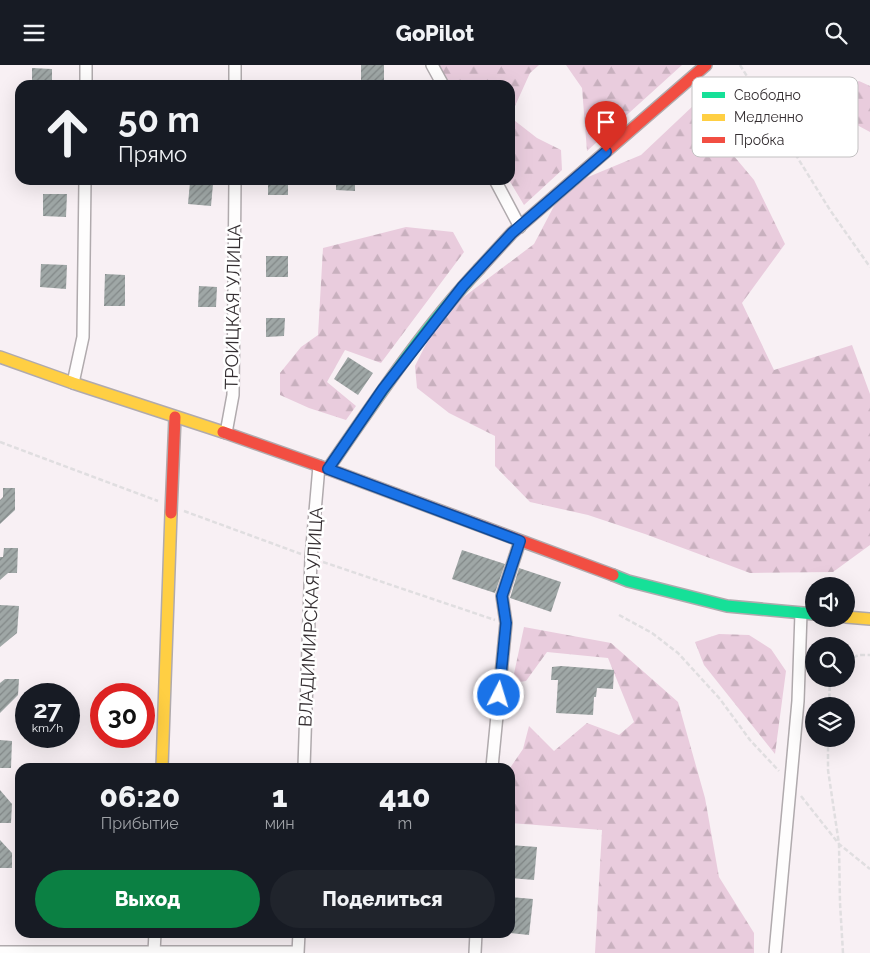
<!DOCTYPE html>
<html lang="ru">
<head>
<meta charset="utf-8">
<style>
	:root { --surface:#171b24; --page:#20242c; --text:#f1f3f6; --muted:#9ea1a6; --accent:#0b8043 }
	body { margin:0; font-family:Raleway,sans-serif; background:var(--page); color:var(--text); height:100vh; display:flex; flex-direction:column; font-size:19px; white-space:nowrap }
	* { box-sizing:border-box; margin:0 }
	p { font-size:16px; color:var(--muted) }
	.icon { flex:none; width:28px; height:28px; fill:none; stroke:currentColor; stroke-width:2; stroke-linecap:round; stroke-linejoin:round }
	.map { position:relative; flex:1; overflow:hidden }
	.panel { position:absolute; left:15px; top:698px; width:500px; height:175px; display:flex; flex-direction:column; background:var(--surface); border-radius:15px; box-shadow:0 5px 20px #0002 }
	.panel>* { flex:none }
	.top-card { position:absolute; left:15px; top:15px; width:500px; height:105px; border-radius:15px; box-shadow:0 5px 20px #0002; background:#171b24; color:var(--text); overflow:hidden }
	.tools { position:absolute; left:805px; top:512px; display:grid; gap:10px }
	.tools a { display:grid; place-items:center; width:50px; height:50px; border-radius:50%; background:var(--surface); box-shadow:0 5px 20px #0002; font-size:25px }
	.speed { position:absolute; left:15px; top:618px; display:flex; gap:10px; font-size:25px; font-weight:700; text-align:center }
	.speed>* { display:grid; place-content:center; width:65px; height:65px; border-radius:50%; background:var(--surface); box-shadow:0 5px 20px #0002; line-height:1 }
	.speed small { font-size:12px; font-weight:400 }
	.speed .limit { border:8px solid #d22; background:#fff; color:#111 }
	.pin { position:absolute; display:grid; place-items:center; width:42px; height:42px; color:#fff; margin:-51px -21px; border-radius:50% 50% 50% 0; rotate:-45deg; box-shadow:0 0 5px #0007 }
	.pin .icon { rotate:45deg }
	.me { position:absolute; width:55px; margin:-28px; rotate:5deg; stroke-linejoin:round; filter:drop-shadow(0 0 4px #0008) }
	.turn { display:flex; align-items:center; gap:18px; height:105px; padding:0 20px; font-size:22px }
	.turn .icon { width:65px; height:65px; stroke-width:2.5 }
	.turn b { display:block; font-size:35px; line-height:42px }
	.eta { display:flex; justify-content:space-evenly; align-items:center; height:85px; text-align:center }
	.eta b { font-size:30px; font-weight:800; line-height:35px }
	.button { display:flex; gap:10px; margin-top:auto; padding:10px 20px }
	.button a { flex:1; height:58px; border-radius:30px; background:var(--accent); color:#fff; font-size:20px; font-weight:800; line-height:58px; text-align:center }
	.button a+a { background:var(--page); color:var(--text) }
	header { display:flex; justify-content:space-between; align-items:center; height:65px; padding:0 20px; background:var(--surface); font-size:22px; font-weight:800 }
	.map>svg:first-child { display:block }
</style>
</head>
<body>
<header><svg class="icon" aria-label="menu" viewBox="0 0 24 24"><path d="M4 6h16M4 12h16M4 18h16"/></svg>GoPilot<svg class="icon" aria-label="search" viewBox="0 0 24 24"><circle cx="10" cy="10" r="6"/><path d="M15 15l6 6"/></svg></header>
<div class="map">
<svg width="870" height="888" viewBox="0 0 870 888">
	<defs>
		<pattern id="forest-firs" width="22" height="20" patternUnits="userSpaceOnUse" patternTransform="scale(1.25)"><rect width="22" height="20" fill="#e9ccdd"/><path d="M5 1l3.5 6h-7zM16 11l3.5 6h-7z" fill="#c8b0be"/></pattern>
		<pattern id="building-hatch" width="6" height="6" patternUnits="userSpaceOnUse" patternTransform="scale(1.25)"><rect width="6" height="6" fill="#9fa7a6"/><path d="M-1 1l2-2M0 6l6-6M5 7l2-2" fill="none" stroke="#828888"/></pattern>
	</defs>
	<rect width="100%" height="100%" fill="#f8f0f4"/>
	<!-- forest -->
	<path fill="url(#forest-firs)" d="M438 0H539L530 8 510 52 537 73 561 85 562 105 524 140 509 115 510 20H451Z
		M566 0H682L587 86 582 23Z
		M859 16 870 21V67L857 60 844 46 846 22Z
		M695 39 720 44 728 84 754 115 785 179 742 238 774 305 852 280 870 329V480L833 507 750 508 645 469 588 450 530 437 495 401V371L449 348 417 323 415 301 428 275 432 256 534 179 564 122 641 90Z
		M406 162 453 167 464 187 381 298 345 285 327 317 356 341 346 355 309 343 280 330V308L301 282 318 270 323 183Z
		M524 562 611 578 678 637 705 733 719 812 754 868V888H595L602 765 510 758V703L523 684 529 661 554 686 587 658 619 670 634 657 608 593 547 587 526 616 512 618Z
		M719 569 749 570 771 584 786 606 775 689 704 600 695 577Z"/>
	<!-- building -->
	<path fill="url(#building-hatch)" d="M361 0H384V18H361Z
		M32 3 52 4V20H32Z
		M268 115H288V130H268Z
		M336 115H355V126L336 125Z
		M190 117 213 119 211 141 188 139Z
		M43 129H67L66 152 43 151Z
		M266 191H288V212H266Z
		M41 199 67 200 66 224 40 222Z
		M105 209 125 210V241H104Z
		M199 221 217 222 216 242H198Z
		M266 253H285L284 271 266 272Z
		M348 292 373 308 358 330 334 314Z
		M3 423H15V445L0 459V435L3 432Z
		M4 483H18L17 508H8L0 515V492H3Z
		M462 485 505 499 495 528 452 514Z
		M519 503 561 517 551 547 510 533Z
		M0 540 19 541 17 568 0 582Z
		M561 601 614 605 613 624 597 623 596 632H594L593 650 556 648 558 615H551L552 602Z
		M5 614H19L18 630 0 648V618Z
		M0 675 12 676 11 703H0Z
		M0 725 12 739 11 758H0Z
		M0 775 12 788V803H0Z
		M510 780 537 782 534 815 510 813Z
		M510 832 533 834 529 870 510 868Z"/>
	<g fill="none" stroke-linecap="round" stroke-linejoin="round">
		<defs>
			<path id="street" d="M235 0V20
				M432 0 443 20
				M86 20V0
				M495 115 520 162
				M73 318 83 272 85 115
				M226 368 233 330 235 115
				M304 702 311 493 319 401
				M492 702 506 558 502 531 520 476
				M0 887H298
				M154 887 155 868
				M298 888 299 868
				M475 888 476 868
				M775 888 798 636 801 548"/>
			<path id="fast" d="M328 404C375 336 423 264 479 204
				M613 510 628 516 727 541 814 549"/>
			<path id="slow" d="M0 292 73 318 223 367
				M846 552 870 554
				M162 702 171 448"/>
			<path id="jam" d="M479 204 512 168 706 0
				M223 367 328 404 613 510
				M171 448 175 352"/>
		</defs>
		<!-- street casing -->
		<use href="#street" stroke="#b0aaad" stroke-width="14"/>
		<!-- fast casing -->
		<use href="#fast" stroke="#b0aaad" stroke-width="14"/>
		<!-- slow casing -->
		<use href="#slow" stroke="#b0aaad" stroke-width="14"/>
		<!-- jam casing -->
		<use href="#jam" stroke="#b0aaad" stroke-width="14"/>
		<!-- path -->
		<path stroke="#e0dee0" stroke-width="2.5" stroke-dasharray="5 2.5" stroke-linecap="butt" d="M740 0 830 145 870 202
			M0 377 158 436
			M184 446 301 489
			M323 497 495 555
			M619 550 652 568 678 588 720 634 750 675 779 706
			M846 595 859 590H870
			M829 641 830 614
			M828 674V705L839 779 840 838 843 888
			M801 731 839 779 870 804"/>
		<!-- street -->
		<use href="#street" stroke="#fefdfd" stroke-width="11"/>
		<!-- fast -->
		<use href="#fast" stroke="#16e098" stroke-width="11"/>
		<!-- slow -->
		<use href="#slow" stroke="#ffcf43" stroke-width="11"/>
		<!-- jam -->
		<use href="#jam" stroke="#f24e42" stroke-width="11"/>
	</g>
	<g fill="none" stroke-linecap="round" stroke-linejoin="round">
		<defs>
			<path id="route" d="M499 630 506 558 502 531 520 476 328 404 383 324 463 221 512 168 606 87"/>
		</defs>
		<!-- route casing -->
		<use href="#route" stroke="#114b97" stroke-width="12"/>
		<!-- route -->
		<use href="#route" stroke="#1a73e8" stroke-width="9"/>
	</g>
	<g text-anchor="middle" stroke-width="5" stroke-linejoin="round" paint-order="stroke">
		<!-- street labels -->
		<g font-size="18" fill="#342e31" stroke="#fff">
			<text transform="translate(233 242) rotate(-89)" y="6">ТРОИЦКАЯ УЛИЦА</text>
			<text transform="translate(311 552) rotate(-87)" y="6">ВЛАДИМИРСКАЯ УЛИЦА</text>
		</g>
	</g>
	<!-- legend -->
	<rect x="692" y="12" width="166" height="80" rx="8" fill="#fff" stroke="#c2c0c1" stroke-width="1"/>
	<rect x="702" y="27" width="23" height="6" fill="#16e098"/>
	<rect x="702" y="49" width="23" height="7" fill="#ffcf43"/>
	<rect x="702" y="72" width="23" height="6" fill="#f24e42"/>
	<g font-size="14" fill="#342e31">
		<text x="734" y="35">Свободно</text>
		<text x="734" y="57">Медленно</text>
		<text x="734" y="80">Пробка</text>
	</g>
</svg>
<div class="tools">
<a><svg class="icon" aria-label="sound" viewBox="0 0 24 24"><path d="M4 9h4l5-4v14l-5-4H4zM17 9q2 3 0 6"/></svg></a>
<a><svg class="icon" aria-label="search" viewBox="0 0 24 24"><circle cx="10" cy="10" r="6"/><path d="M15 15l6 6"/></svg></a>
<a><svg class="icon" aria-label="layers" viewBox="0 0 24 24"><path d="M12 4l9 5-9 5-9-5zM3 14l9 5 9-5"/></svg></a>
</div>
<div class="speed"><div>27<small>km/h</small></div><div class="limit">30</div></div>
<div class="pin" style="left:606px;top:87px;background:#d93025"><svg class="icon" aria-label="arrive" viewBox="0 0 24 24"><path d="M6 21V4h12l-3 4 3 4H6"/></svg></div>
<svg class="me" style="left:499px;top:630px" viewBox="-20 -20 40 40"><circle r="17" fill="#1a73e8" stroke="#fff" stroke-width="3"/><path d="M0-11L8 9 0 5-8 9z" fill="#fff"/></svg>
<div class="top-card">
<div class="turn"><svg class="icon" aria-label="ahead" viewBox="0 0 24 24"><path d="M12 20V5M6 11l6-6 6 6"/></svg><div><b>50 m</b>Прямо</div></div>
</div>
<section class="panel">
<div class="eta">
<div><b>06:20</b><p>Прибытие</p></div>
<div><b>1</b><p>мин</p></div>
<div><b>410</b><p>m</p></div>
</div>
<div class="button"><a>Выход</a><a>Поделиться</a></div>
</section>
</div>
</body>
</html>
